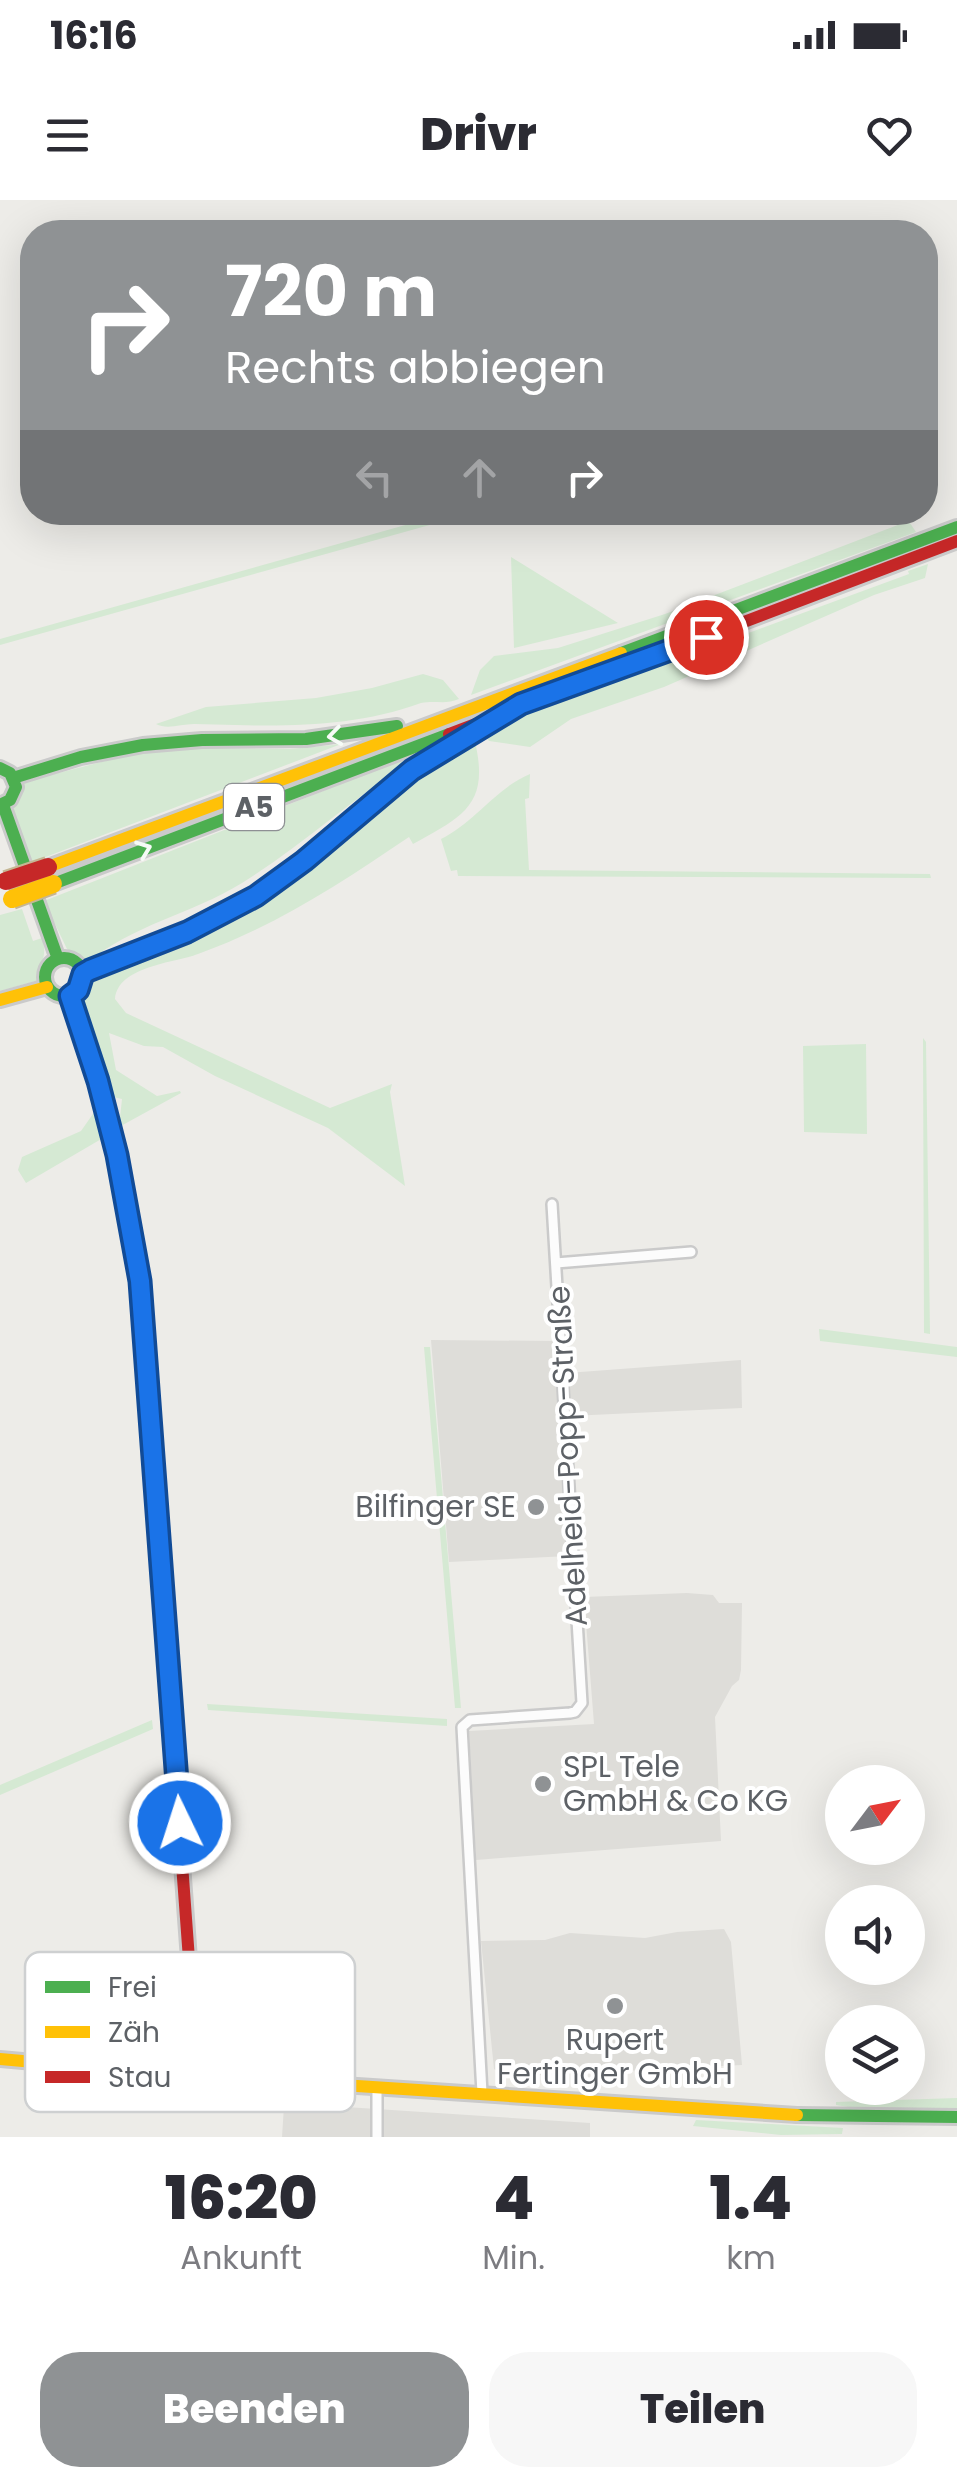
<!DOCTYPE html>
<html lang="de">
<head>
<meta charset="utf-8">
<style>
	:root { --surface:#fff; --page:#f7f7f7; --text:#2b2b33; --muted:#7c7c81; --accent:#8f9294 }
	body { margin:0; font-family:Poppins,sans-serif; background:var(--page); color:var(--text); height:100vh; display:flex; flex-direction:column; font-size:38px; white-space:nowrap }
	* { box-sizing:border-box; margin:0 }
	p { font-size:32px; color:var(--muted) }
	.icon { flex:none; width:55px; height:55px; fill:none; stroke:currentColor; stroke-width:2; stroke-linecap:round; stroke-linejoin:round }
	.map { position:relative; height:1937px; overflow:hidden }
	.details { display:flex; flex-direction:column; background:var(--surface); flex:1 }
	.details>* { flex:none }
	.banner { position:absolute; left:20px; top:20px; width:918px; height:305px; border-radius:40px; box-shadow:0 10px 40px #0002; background:#8f9294; color:#fff; overflow:hidden }
	.needle { width:65px; rotate:58deg }
	.controls { position:absolute; left:825px; top:1565px; display:grid; gap:20px }
	.controls a { display:grid; place-items:center; width:100px; height:100px; border-radius:50%; background:var(--surface); box-shadow:0 10px 40px #0002; font-size:50px }
	.pin { position:absolute; display:grid; place-items:center; width:85px; height:85px; color:#fff; margin:-42px; border:5px solid #fff; border-radius:50%; box-shadow:0 2px 10px #0007 }
	.me { position:absolute; width:110px; margin:-55px; rotate:356deg; stroke-linejoin:round; filter:drop-shadow(0 0 8px #0008) }
	.turn { display:flex; align-items:center; gap:35px; height:210px; padding:0 40px; font-size:45px }
	.turn .icon { width:130px; height:130px; stroke-width:2.5 }
	.turn b { display:block; font-size:70px; line-height:85px }
	.lanes { display:flex; align-items:center; height:95px; padding:0 40px; background:#0003; justify-content:center; gap:50px; direction:ltr }
	.lanes .off { opacity:.35 }
	.eta { display:flex; justify-content:space-evenly; align-items:center; height:170px; text-align:center }
	.eta b { font-size:60px; font-weight:800; line-height:70px }
	.primary-button { display:flex; gap:20px; margin-top:auto; padding:20px 40px }
	.primary-button a { flex:1; height:115px; border-radius:40px; background:var(--accent); color:#fff; font-size:40px; font-weight:800; line-height:115px; text-align:center }
	.primary-button a+a { background:var(--page); color:var(--text) }
	.status { display:flex; justify-content:space-between; align-items:center; height:70px; padding:0 50px; background:var(--surface); direction:ltr }
	.status svg { height:28px; fill:currentColor }
	header { display:flex; justify-content:space-between; align-items:center; height:130px; padding:0 40px; background:var(--surface); font-size:45px; font-weight:800 }
	.map>svg:first-child { display:block }
</style>
</head>
<body>
<div class="status"><b>16:16</b><svg viewBox="0 0 49 12"><path d="M0 12V9h3v3zM5 12V6h3v6zM10 12V3h3v9zM15 12V0h3v12zM26 1h20v11H26zM47 4h2v5h-2z"/></svg></div>
<header><svg class="icon" aria-label="menu" viewBox="0 0 24 24"><path d="M4 6h16M4 12h16M4 18h16"/></svg>Drivr<svg class="icon" aria-label="heart" viewBox="0 0 24 24"><path d="M12 20l-8-8c-3-5 5-10 8-4 3-6 11-1 8 4z"/></svg></header>
<div class="map">
<svg width="957" height="1937" viewBox="0 0 957 1937">
	<rect width="100%" height="100%" fill="#edece8"/>
	<!-- industrial -->
	<path fill="#deddd9" d="M431 1140 556 1141 568 1356 449 1362Z
		M741 1160 742 1208 570 1216 567 1173Z
		M687 1393 713 1395 719 1403H742L741 1470 739 1480 732 1486 715 1517 721 1641 476 1660 469 1531 594 1524 584 1397Z
		M724 1729 731 1742 742 1865 505 1877 494 1869 481 1741 545 1740 570 1733 645 1738 677 1732Z
		M300 1904 590 1923V1937H282L284 1906Z"/>
	<!-- green -->
	<path fill="#d5e9d3" d="M441 315 444 321 0 445V439Z
		M903 323H910L916 332 471 495 480 470 494 456 558 448 665 414Z
		M511 357 618 423 514 448Z
		M928 364 925 378 874 395 664 487 571 519 530 547 489 541 484 534 503 523 909 374 908 371Z
		M423 474 443 480 459 499C445 505 436 500 421 503 347 530 271 526 194 524 181 524 167 530 156 524L206 507 316 498 372 488Z
		M474 538C491 604 464 616 413 644L409 637C341 683 276 726 198 754 174 763 118 766 115 799L126 813 330 908 392 884 390 892 405 986 328 928 215 876 163 847 144 846 109 833 116 870 157 896 180 891 181 893 119 927 122 899 113 897 104 882 82 803 90 778 183 740Z
		M349 541 30 663C25 647 11 623 14 606 16 596 21 594 20 583L136 553 193 548 290 549 333 545Z
		M437 546C367 584 310 641 242 683 192 714 131 725 86 764L67 749 44 701Z
		M530 574 529 598 525 599 529 670 930 674 931 678 458 676 457 670 451 671 441 639C475 622 496 588 530 574Z
		M22 709 33 741 42 738C49 761 37 762 39 780L0 791V715Z
		M923 838 926 842 930 1134 924 1133Z
		M866 844 867 934 804 932 803 846Z
		M95 911 103 938 26 983 18 970 22 957 81 931Z
		M819 1129 957 1147V1157L820 1141Z
		M424 1147H430L461 1508H455Z
		M207 1504 447 1519V1526L208 1510Z
		M152 1520 153 1529 0 1595V1585Z
		M957 1898V1909L848 1907 836 1905V1902Z
		M696 1920 843 1928 842 1934 781 1935 693 1926Z"/>
	<g fill="none" stroke-linecap="round" stroke-linejoin="round">
		<defs>
			<path id="street" d="M556 1063 691 1052
				M482 1893 462 1527 470 1520 570 1513 575 1512 582 1503 552 1004
				M377 1937V1887"/>
			<path id="fast" d="M621 453 957 327
				M0 568 10 573 16 587 10 600 0 605
				M13 578 81 557 143 545 202 540 306 539 397 526
				M3 605 58 759
				M53 684 449 534
				M45 777a19 19 0 1 1 38 0a19 19 0 1 1-38 0Z
				M196 1764 208 1810 220 1831
				M797 1915 957 1917"/>
			<path id="slow" d="M48 667 621 453
				M83 775 97 766 187 732 256 696 304 661 412 569 474 531
				M71 796 117 955 140 1081 172 1528
				M0 800 47 787
				M0 1859 189 1876 212 1868 232 1867 266 1877 342 1885 797 1915
				M179 1874C198 1863 197 1843 215 1831L228 1834 240 1855 258 1866"/>
			<path id="jam" d="M449 534 957 341
				M156 1869 177 1865 188 1855 192 1800 172 1528"/>
		</defs>
		<!-- street casing -->
		<use href="#street" stroke="#cacaca" stroke-width="14"/>
		<!-- fast casing -->
		<use href="#fast" stroke="#cacaca" stroke-width="18"/>
		<!-- slow casing -->
		<use href="#slow" stroke="#cacaca" stroke-width="18"/>
		<!-- jam casing -->
		<use href="#jam" stroke="#cacaca" stroke-width="18"/>
		<!-- street -->
		<use href="#street" stroke="#fcfcfc" stroke-width="9"/>
		<!-- fast -->
		<use href="#fast" stroke="#4caf50" stroke-width="12"/>
		<!-- slow -->
		<use href="#slow" stroke="#ffc107" stroke-width="12"/>
		<!-- jam -->
		<use href="#jam" stroke="#c62828" stroke-width="12"/>
		<defs>
			<path id="slow-bridge" d="M12 699 53 684"/>
			<path id="jam-bridge" d="M6 681 48 667"/>
		</defs>
		<!-- slow-bridge casing -->
		<use href="#slow-bridge" stroke="#c5b694" stroke-width="22" stroke-linecap="butt"/>
		<!-- jam-bridge casing -->
		<use href="#jam-bridge" stroke="#c5b694" stroke-width="22" stroke-linecap="butt"/>
		<!-- slow-bridge -->
		<use href="#slow-bridge" stroke="#ffc107" stroke-width="18"/>
		<!-- jam-bridge -->
		<use href="#jam-bridge" stroke="#c62828" stroke-width="18"/>
	</g>
	<!-- one-way arrows -->
	<defs><path id="oneway-chevron" d="M-2-3.5L2.5 0L-2 3.5" fill="none" stroke-width="1.6" stroke-linecap="round" stroke-linejoin="round" transform="scale(2.5)"/></defs>
	<g stroke="#f6fbf6">
		<use href="#oneway-chevron" transform="translate(335 536) rotate(172)"/>
		<use href="#oneway-chevron" transform="translate(144 649) rotate(-21)"/>
	</g>
	<g fill="none" stroke-linecap="round" stroke-linejoin="round">
		<defs>
			<path id="route" d="M180 1623 140 1081 117 955 98 881 70 796 78 790 83 774 90 770 187 732 256 696 304 661 412 570 521 504 706 437"/>
		</defs>
		<!-- route casing -->
		<use href="#route" stroke="#114b97" stroke-width="25"/>
		<!-- route -->
		<use href="#route" stroke="#1a73e8" stroke-width="18"/>
	</g>
	<!-- markers -->
	<g fill="#8f9294" stroke="#fff" stroke-width="4">
		<circle cx="536" cy="1307" r="10"/>
		<circle cx="543" cy="1584" r="10"/>
		<circle cx="615" cy="1806" r="10"/>
	</g>
	<g text-anchor="middle" stroke-width="8" stroke-linejoin="round" paint-order="stroke">
		<!-- shield labels -->
		<rect fill="#fff" stroke="#8e9094" stroke-width="2.5" x="224" y="584" width="60" height="46" rx="8"/>
		<g font-size="28" font-weight="bold" fill="#5d6166">
			<text x="254" y="617">A5</text>
		</g>
		<!-- street labels -->
		<g font-size="30" fill="#5d6166" stroke="#fff">
			<text transform="translate(568 1256) rotate(-93)" y="10">Adelheid-Popp-Straße</text>
		</g>
		<!-- poi labels -->
		<g font-size="30" fill="#5d6166" stroke="#fff" text-anchor="end">
			<text x="516" y="1317">Bilfinger SE</text>
			<text x="563" y="1577" text-anchor="start">SPL Tele<tspan x="563" dy="34">GmbH &amp; Co KG</tspan></text>
			<text x="615" y="1850" text-anchor="middle">Rupert<tspan x="615" dy="34">Fertinger GmbH</tspan></text>
		</g>
	</g>
	<!-- legend -->
	<rect x="25" y="1752" width="330" height="160" rx="15" fill="#fff" stroke="#ced0d1" stroke-width="2.5"/>
	<rect x="45" y="1781" width="45" height="12" fill="#4caf50"/>
	<rect x="45" y="1826" width="45" height="12" fill="#ffc107"/>
	<rect x="45" y="1871" width="45" height="12" fill="#c62828"/>
	<g font-size="28" fill="#5d6166">
		<text x="108" y="1797">Frei</text>
		<text x="108" y="1842">Zäh</text>
		<text x="108" y="1887">Stau</text>
	</g>
</svg>
<div class="controls">
<a><svg class="needle" viewBox="-14 -14 28 28"><path d="M0-13l5 13h-10z" fill="#e53935"/><path d="M0 13l5-13h-10z" fill="#7c7c81"/></svg></a>
<a><svg class="icon" aria-label="sound" viewBox="0 0 24 24"><path d="M4 9h4l5-4v14l-5-4H4zM17 9q2 3 0 6"/></svg></a>
<a><svg class="icon" aria-label="layers" viewBox="0 0 24 24"><path d="M12 4l9 5-9 5-9-5zM3 14l9 5 9-5"/></svg></a>
</div>
<div class="pin" style="left:706px;top:437px;background:#d93025"><svg class="icon" aria-label="arrive" viewBox="0 0 24 24"><path d="M6 21V4h12l-3 4 3 4H6"/></svg></div>
<svg class="me" style="left:180px;top:1623px" viewBox="-20 -20 40 40"><circle r="17" fill="#1a73e8" stroke="#fff" stroke-width="3"/><path d="M0-11L8 9 0 5-8 9z" fill="#fff"/></svg>
<div class="banner">
<div class="turn"><svg class="icon" aria-label="right" viewBox="0 0 24 24"><path d="M7 20v-9h11M14 6l5 5-5 5"/></svg><div><b>720 m</b>Rechts abbiegen</div></div>
<div class="lanes"><svg class="icon off" aria-label="left" viewBox="0 0 24 24"><path d="M17 20v-9H6M10 6l-5 5 5 5"/></svg><svg class="icon off" aria-label="ahead" viewBox="0 0 24 24"><path d="M12 20V5M6 11l6-6 6 6"/></svg><svg class="icon" aria-label="right" viewBox="0 0 24 24"><path d="M7 20v-9h11M14 6l5 5-5 5"/></svg></div>
</div>
</div>
<section class="details">
<div class="eta">
<div><b>16:20</b><p>Ankunft</p></div>
<div><b>4</b><p>Min.</p></div>
<div><b>1.4</b><p>km</p></div>
</div>
<div class="primary-button"><a>Beenden</a><a>Teilen</a></div>
</section>
</body>
</html>
